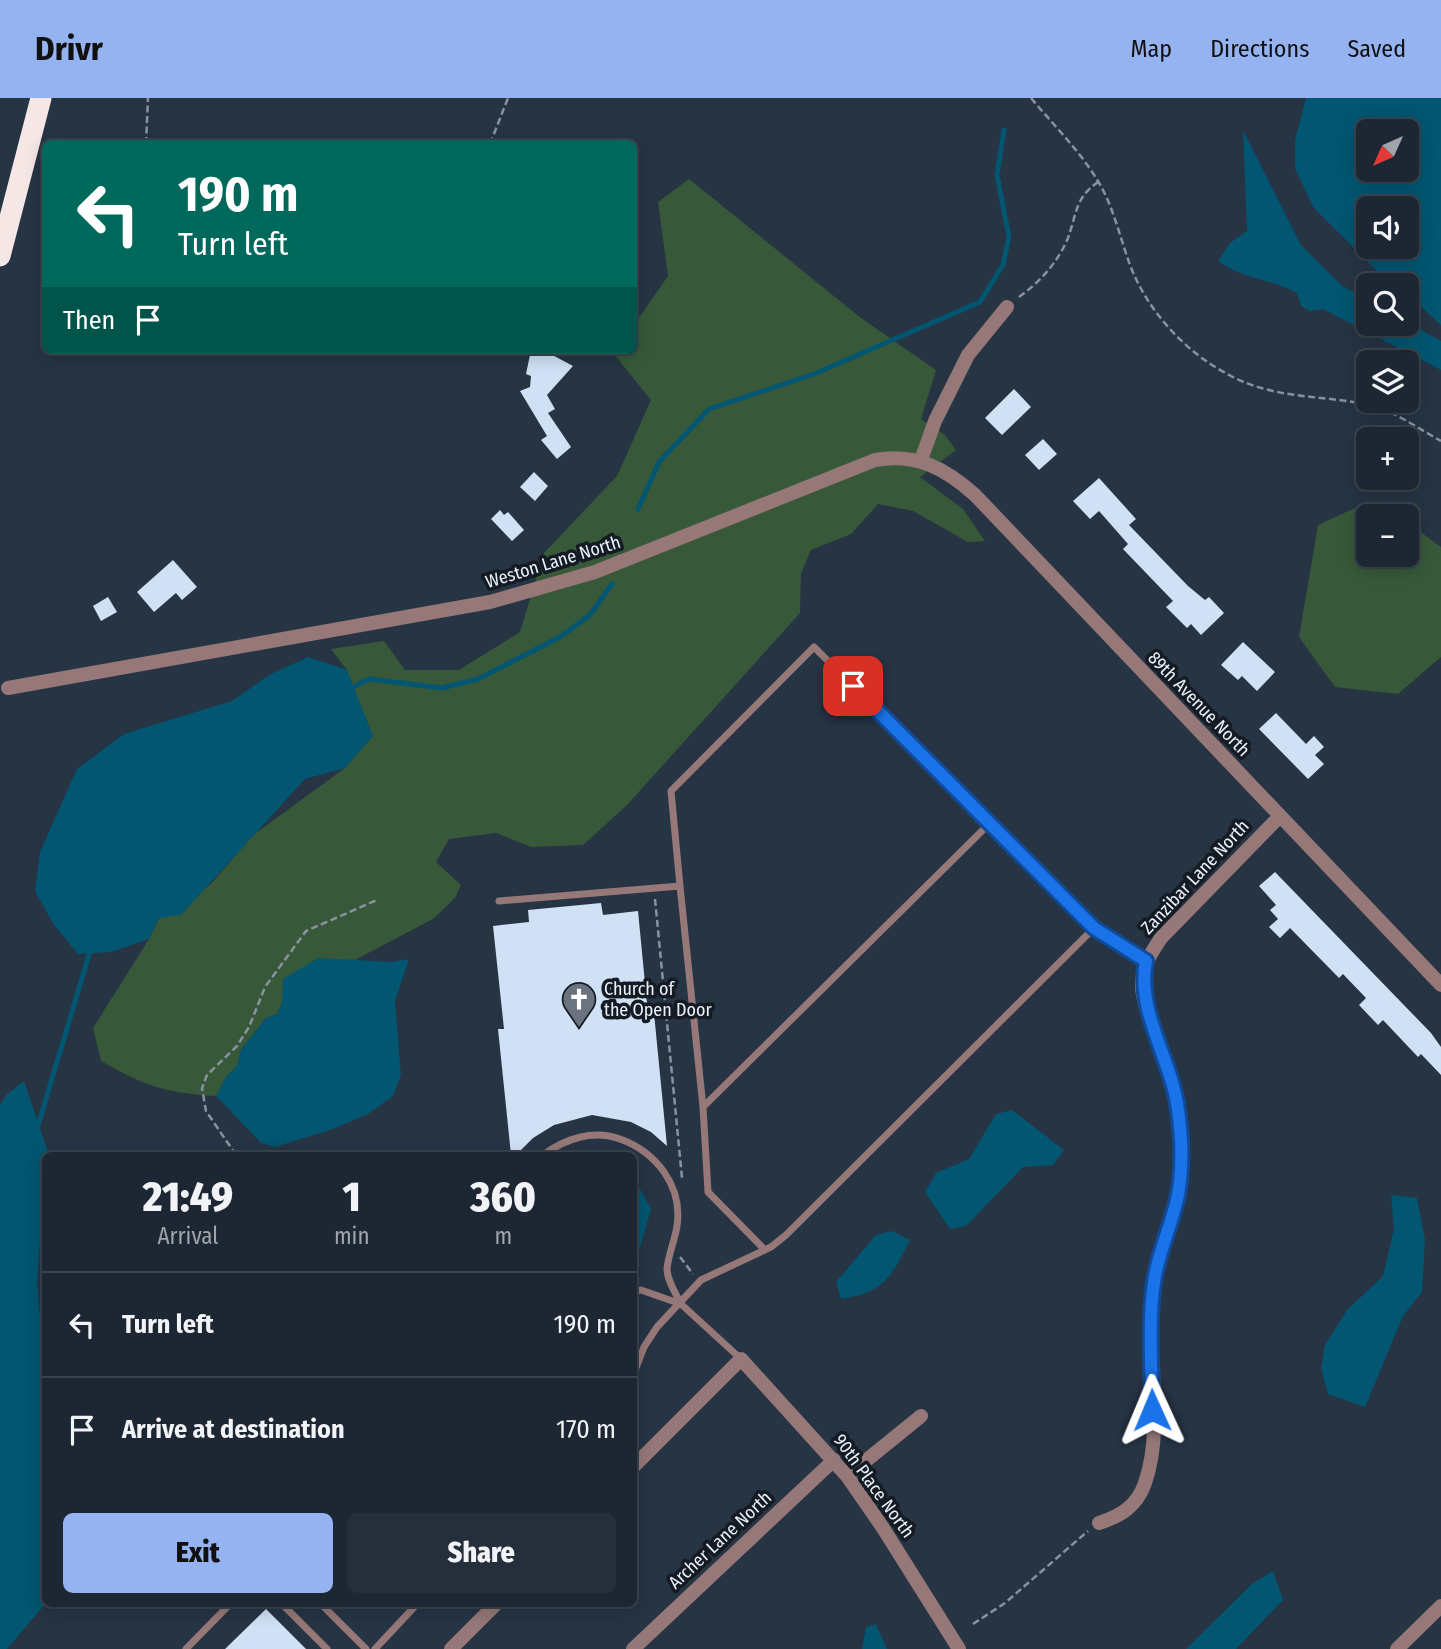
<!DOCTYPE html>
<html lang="en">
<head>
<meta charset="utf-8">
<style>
	:root { --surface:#1c2733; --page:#252f3b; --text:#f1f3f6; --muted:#a0a5ac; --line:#3a444e; --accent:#95b2f1 }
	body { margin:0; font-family:"Fira Sans Condensed",sans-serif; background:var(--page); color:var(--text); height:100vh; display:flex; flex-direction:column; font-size:26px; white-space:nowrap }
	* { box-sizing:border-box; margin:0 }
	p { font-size:23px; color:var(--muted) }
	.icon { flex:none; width:38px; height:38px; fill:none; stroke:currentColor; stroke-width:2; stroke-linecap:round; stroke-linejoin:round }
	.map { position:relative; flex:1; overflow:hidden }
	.sheet { position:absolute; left:42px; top:1054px; width:595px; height:455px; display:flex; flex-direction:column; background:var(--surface); border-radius:10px; box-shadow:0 4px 18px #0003,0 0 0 2px var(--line) }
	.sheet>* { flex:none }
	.hud { position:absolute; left:42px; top:42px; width:595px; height:214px; border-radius:10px; box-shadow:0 4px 18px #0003,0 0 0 2px var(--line); background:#00695c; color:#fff; overflow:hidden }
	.needle { width:46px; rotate:225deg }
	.controls { position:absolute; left:1356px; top:21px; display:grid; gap:14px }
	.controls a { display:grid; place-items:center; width:63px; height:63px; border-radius:10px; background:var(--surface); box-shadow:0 4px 18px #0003,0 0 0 2px var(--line); font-size:35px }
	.pin { position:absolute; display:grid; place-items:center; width:60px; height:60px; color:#fff; margin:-30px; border-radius:14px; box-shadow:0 4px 10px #0006 }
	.me { position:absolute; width:77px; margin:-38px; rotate:359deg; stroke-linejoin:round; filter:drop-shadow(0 0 5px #0008) }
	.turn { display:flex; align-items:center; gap:24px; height:147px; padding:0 21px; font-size:32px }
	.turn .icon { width:91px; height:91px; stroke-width:2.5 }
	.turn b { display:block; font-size:49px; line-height:60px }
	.then { display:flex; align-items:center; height:66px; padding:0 21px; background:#0003; gap:14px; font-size:26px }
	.eta { display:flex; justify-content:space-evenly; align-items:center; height:119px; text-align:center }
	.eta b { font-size:42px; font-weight:800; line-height:49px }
	.primary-button { display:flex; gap:14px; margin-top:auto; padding:14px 21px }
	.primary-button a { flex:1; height:80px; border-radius:10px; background:var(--accent); color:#111; font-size:28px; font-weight:800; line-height:80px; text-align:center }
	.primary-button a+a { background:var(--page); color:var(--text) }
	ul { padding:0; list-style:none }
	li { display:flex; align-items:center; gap:21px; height:105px; padding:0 21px; border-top:2px solid var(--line) }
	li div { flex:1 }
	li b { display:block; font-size:26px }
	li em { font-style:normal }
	header { display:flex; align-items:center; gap:42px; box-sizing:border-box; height:98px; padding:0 35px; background:var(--accent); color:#111 }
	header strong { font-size:33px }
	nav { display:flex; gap:38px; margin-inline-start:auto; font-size:24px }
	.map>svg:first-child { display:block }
</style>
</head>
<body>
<header>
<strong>Drivr</strong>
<nav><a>Map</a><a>Directions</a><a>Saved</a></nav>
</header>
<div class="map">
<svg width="1441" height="1551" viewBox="0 0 1441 1551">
	<rect width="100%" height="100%" fill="#263444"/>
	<!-- green -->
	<path fill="#375939" d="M689 81 861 220 936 272 921 321 945 337 956 352 920 379 963 411 985 443 968 444 913 413 878 406 851 436 811 452 801 475 800 515 627 707 583 747 531 749 496 735 449 741 436 764 461 787 455 800 433 821 355 862 318 861 282 905 277 916 266 920 241 952 237 968 226 979 216 998C165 995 145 988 101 963L93 930 149 841 159 820 210 787 252 738 345 670 347 572 331 551 384 543 405 572H459L520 534 544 455 617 378 651 302 613 255 616 252H634V227L668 178 658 104Z
		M1364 406 1393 418H1368V457H1407V424L1441 449V559L1398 596 1335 589 1299 539 1318 427Z"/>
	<!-- water -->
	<path fill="#025671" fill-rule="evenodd" d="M1306 0H1441V227L1407 196V187H1396L1376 172 1313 109 1295 70V42ZM1407 33V72H1368V33ZM1407 110V149H1368V110Z
		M1243 32 1301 147 1341 187 1368 202V226L1407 224 1441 243V272L1323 211 1310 213 1301 208 1297 195C1269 180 1244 182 1218 163L1230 145 1247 133Z
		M308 559 347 572 373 638 345 670 305 681 181 817 159 820 149 841 111 854 78 856 54 827 35 793 40 754 77 671 124 636 232 603 269 577Z
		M318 860 392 864 409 861 395 903 401 977 393 998 368 1016 333 1031 275 1049 261 1045 216 998 226 979 237 968 241 952 266 920 277 916 282 905 283 881Z
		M24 983 49 1057H46L45 1128 41 1131 37 1184 46 1284V1505L7 1551H0V1008L6 997Z
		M1012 1012 1064 1052 1053 1067 1023 1069 966 1128 950 1131 925 1094 936 1075 969 1061 996 1016Z
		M634 1080 651 1111 639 1153H634Z
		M1391 1097 1417 1100 1425 1142 1422 1194 1403 1218 1365 1309 1328 1296 1321 1270 1325 1247 1347 1212 1383 1178 1394 1131Z
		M892 1133 910 1142C891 1179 885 1194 841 1201L836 1184 876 1137Z
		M1273 1473 1283 1502 1236 1551H1186L1252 1486Z
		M876 1526 887 1551H862L866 1529Z"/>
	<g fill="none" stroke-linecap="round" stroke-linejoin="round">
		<!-- stream -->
		<path stroke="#025671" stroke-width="5" d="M638 411 659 364 709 311 814 276 980 204 1003 167 1009 139 997 77 1004 32
			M349 591 369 581 442 590 478 581 560 539 590 517 612 486
			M37 1031 91 850"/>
	</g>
	<!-- building -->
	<path fill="#d0e1f5" d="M531 252H543L573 268 547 297 555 311 548 315 571 349 557 361 541 342 547 338 520 293 530 289 531 278 526 276Z
		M1014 291 1031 309 1002 337 985 320Z
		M1043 341 1057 356 1039 372 1025 357Z
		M534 374 548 388 535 403 520 389Z
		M1099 380 1136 421 1129 427 1188 488 1205 502 1209 499 1224 515 1201 537 1191 526 1187 530 1166 509 1173 503 1123 451 1128 446 1099 413 1090 421 1073 403Z
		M500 412 504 417 508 414 524 432 512 443 491 421Z
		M173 462 197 489 182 502 176 495 154 514 137 494Z
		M108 499 117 514 101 523 93 508Z
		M1243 544 1275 574 1257 593 1242 578 1238 582 1221 567Z
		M1276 615 1306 646 1314 638 1324 649 1315 657 1324 666 1308 681 1259 631Z
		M1275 774 1431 935 1441 949V977L1421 956 1418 959 1383 922 1378 927 1359 907 1366 900 1343 876 1339 880 1290 830 1280 840 1269 829 1278 821 1270 812 1276 807 1259 788Z
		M601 805 603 817 638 813 648 916 654 915 667 1048 651 1034 631 1024 592 1017 554 1027 533 1040 516 1057H511L498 931H504L493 828 529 824 528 812Z
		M266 1511 306 1551H225Z"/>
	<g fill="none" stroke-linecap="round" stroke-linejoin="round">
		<!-- path -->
		<path stroke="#8893a0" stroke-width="2.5" stroke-dasharray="7 3.5" stroke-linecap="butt" d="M1031 0C1056 30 1085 58 1103 92 1115 116 1121 142 1130 167 1148 214 1186 255 1231 278 1275 301 1319 297 1365 306 1392 311 1417 330 1441 343
			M146 46 148 0
			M490 46 508 0
			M1019 199C1040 184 1058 164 1068 140 1077 115 1075 100 1098 84
			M655 801 682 1080
			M236 1057 206 1013 202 990 207 977 237 948 249 929 265 889 306 833 377 802
			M680 1159 693 1176
			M973 1526 1005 1505 1088 1433"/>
		<!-- service -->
		<path stroke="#957877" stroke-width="7" d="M680 788 703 1009 708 1094 765 1152
			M499 803 680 788 671 693 814 549 1094 830
			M703 1009 990 725
			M543 1057C565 1041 593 1031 620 1041 656 1054 683 1088 677 1128 675 1142 668 1157 667 1171 667 1182 676 1196 681 1206L641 1192 634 1194
			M681 1206 741 1261
			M634 1275 644 1249 657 1229 701 1182 771 1149 786 1137 1094 830 1146 863
			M281 1505 327 1551
			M320 1505 366 1551
			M186 1551 231 1505
			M375 1551 418 1505"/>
		<!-- minor -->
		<path stroke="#957877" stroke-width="14" d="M921 362 935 323 968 257 1007 209
			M8 590 490 504 595 474 875 362C916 355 945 370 975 397L1441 887
			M634 1368 741 1261 847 1378 883 1430 959 1551
			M847 1378 921 1318
			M1099 1425C1121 1418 1137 1408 1145 1385 1166 1324 1144 1248 1154 1183 1160 1137 1185 1097 1182 1049 1180 1021 1176 992 1167 965 1159 941 1144 914 1142 889 1141 870 1151 855 1161 840L1280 718
			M451 1551 497 1505
			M633 1551 834 1362
			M1397 1551 1441 1508"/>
		<!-- motorway -->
		<path stroke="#f6e7e7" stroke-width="21" d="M0 158 41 0"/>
	</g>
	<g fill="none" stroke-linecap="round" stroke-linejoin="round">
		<defs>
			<path id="route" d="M853 588 1094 830 1146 863C1136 914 1172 962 1178 1012 1182 1040 1183 1069 1178 1097 1172 1127 1158 1154 1154 1184 1148 1226 1152 1270 1152 1312"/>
		</defs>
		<!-- route casing -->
		<use href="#route" stroke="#114b97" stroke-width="18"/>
		<!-- route -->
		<use href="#route" stroke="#1a73e8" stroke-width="12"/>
	</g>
	<!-- icons -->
	<defs>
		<symbol id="church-pin" viewBox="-11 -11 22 30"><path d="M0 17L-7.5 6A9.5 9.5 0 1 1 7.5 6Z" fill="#6b7280" stroke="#151b23"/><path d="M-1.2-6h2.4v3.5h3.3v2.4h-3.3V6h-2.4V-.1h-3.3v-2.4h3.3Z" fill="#fff"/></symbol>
	</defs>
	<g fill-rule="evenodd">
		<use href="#church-pin" x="560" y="882" width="38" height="52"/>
	</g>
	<g text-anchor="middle" stroke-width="7" stroke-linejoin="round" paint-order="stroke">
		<!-- street labels -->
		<g font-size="18" fill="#e9f2fc" stroke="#151b23">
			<text transform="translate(553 464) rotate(-17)" y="6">Weston Lane North</text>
			<text transform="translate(1199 606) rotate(46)" y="6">89th Avenue North</text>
			<text transform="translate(1195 779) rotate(-47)" y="6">Zanzibar Lane North</text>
			<text transform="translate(874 1388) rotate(54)" y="6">90th Place North</text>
			<text transform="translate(720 1442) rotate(-43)" y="6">Archer Lane North</text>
		</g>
		<!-- poi labels -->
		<g font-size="18" fill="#e9f2fc" stroke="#151b23" text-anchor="start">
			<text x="604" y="897">Church of<tspan x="604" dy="21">the Open Door</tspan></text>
		</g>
	</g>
</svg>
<div class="controls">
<a><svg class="needle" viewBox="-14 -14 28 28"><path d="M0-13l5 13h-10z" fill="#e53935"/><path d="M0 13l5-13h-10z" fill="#a0a5ac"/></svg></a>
<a><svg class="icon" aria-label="sound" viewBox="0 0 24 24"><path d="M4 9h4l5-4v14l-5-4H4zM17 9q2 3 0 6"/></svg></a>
<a><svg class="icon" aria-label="search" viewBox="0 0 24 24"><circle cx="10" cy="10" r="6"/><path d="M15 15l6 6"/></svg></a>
<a><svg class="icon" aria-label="layers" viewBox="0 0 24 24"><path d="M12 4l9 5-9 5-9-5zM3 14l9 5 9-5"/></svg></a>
<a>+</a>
<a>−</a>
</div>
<div class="pin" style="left:853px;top:588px;background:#d93025"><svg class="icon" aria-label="arrive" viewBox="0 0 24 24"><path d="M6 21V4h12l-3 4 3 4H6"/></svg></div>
<svg class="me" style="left:1152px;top:1312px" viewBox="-20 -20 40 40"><path d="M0-17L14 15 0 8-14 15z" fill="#1a73e8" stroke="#fff" stroke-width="4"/></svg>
<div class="hud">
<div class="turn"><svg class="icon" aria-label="left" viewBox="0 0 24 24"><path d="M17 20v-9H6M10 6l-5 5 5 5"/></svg><div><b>190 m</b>Turn left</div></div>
<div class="then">Then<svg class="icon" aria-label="arrive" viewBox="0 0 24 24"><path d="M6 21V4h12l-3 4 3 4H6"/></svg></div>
</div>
<section class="sheet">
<div class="eta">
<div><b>21:49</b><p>Arrival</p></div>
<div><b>1</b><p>min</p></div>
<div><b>360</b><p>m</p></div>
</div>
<ul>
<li><svg class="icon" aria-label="left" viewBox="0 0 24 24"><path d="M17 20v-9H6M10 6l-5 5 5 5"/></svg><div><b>Turn left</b></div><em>190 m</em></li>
<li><svg class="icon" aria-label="arrive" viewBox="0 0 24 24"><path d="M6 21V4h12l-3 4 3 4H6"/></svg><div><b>Arrive at destination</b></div><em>170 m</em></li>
</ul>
<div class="primary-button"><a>Exit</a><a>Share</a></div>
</section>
</div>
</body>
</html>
